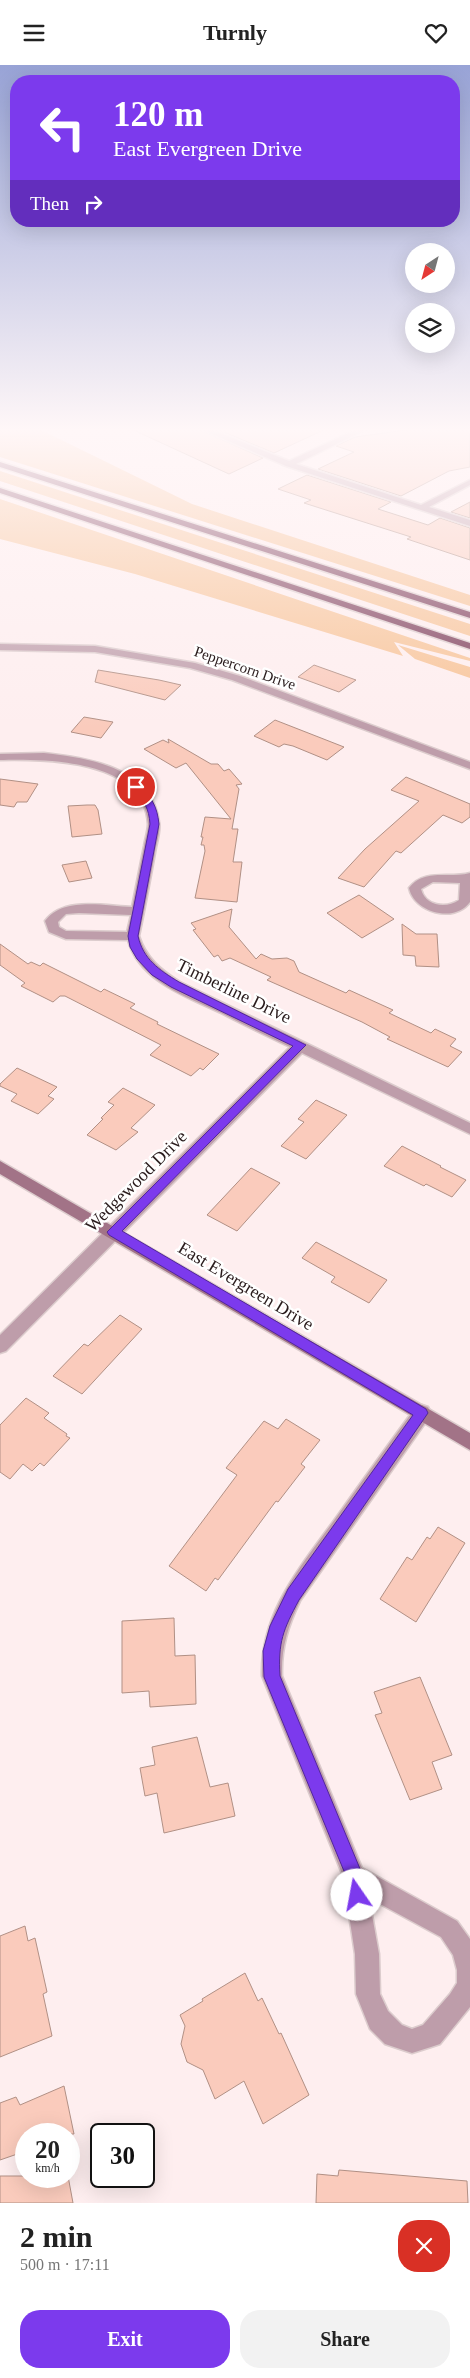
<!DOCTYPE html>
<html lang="en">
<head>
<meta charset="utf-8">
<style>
	:root { --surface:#fff; --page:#f2f2f2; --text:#222; --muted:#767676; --accent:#7c3aed }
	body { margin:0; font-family:Georgia,serif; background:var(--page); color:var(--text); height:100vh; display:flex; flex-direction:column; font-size:19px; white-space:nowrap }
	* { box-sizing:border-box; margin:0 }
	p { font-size:16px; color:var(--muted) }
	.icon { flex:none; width:28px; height:28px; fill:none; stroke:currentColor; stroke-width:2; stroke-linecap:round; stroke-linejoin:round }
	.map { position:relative; height:2138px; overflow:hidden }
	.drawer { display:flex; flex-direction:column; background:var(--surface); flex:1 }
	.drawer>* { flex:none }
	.hud { position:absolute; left:10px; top:10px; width:450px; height:152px; border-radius:20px; box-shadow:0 5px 20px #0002; background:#7c3aed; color:#fff; overflow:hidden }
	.needle { width:32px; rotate:216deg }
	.controls { position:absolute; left:405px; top:178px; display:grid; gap:10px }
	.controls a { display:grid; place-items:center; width:50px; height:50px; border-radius:50%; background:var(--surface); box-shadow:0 5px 20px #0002; font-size:25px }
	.speed { position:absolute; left:15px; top:2058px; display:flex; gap:10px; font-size:25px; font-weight:700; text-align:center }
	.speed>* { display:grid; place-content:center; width:65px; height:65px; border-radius:50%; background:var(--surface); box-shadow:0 5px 20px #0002; line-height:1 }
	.speed small { font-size:12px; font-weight:400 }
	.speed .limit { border:2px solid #111; border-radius:8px; background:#fff; color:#111 }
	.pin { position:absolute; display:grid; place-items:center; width:42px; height:42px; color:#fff; margin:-21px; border:2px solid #fff; border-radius:50%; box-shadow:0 1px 5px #0007 }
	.me { position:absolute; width:55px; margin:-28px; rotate:348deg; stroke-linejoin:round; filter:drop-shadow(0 0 4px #0008) }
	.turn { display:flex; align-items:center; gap:18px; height:105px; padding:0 20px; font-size:22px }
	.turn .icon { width:65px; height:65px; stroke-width:2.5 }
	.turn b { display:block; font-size:35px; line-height:42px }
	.then { display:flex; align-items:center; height:48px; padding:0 20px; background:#0003; gap:10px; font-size:19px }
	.round { display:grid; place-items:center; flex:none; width:52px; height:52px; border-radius:20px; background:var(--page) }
	.headline { display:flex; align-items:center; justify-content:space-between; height:85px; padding:0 20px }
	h1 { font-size:30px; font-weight:600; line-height:38px }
	.primary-button { display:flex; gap:10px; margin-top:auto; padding:10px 20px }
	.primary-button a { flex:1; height:58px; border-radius:20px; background:var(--accent); color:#fff; font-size:20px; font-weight:600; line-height:58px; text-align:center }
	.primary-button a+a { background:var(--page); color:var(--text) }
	header { display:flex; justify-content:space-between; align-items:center; height:65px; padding:0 20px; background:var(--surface); font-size:22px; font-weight:600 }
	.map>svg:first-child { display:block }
</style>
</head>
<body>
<header><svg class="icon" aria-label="menu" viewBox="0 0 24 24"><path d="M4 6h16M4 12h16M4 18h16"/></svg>Turnly<svg class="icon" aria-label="heart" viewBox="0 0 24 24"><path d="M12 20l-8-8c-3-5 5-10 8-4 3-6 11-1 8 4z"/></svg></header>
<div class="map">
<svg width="470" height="2138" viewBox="0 0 470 2138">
	<rect width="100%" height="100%" fill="#feeeef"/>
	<!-- green -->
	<path fill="#f7c397" d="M0 363H37L192 439 470 530V541L0 392Z
		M0 406 470 559V571L0 416Z
		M0 434 470 593V596L394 577 403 591 135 509 0 474Z
		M398 580 470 602V613L415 594Z"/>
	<!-- building -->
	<path fill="#facbbc" stroke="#b19085" d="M129 363H196L263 393 229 409Z
		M214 363H328L274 388Z
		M421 363H470V402L449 406 401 431 318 404 354 387 336 381 355 372Z
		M307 410 391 437 378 444 428 460 440 453 470 463V495L407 474 411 472 304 438 311 435 278 424Z
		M470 437V453L451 447Z
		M314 600 356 615 339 627 298 612Z
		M98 605 159 615 181 620 165 635 95 617Z
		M84 652 113 657 101 673 71 667Z
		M275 655 344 682 327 695 293 681 284 679 279 682 254 671Z
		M168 674 211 699H218L224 706 229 704 242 719 236 720 239 724 232 764H238L233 797H242L237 837 195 833 205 786 204 780H201L203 772H201L205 752 231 754 186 698 176 703 144 684 163 675 169 678Z
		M406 712 470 739V752L462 758 443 750 401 788 396 786 364 822 338 813 365 784 419 736 391 725Z
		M0 714 38 719 27 737H17L14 742 0 740Z
		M87 740H95L98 745 102 769 72 772 68 741Z
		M86 796 92 813 69 817 62 800Z
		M359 830 394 854 362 873 327 848Z
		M232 844 229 862 256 894 261 889 272 894 287 893 294 896 299 907 346 928 349 925 393 945 389 948 431 968 435 964 456 974 450 981 462 987 448 1002 387 974 390 972 362 957 267 915 271 912 230 893 222 896 218 890 214 892 193 865 196 864 191 858Z
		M402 859 416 869H437L439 902 416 901 415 891 403 890Z
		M0 879 28 899 31 897 40 901 43 898 101 927 104 924 135 939 130 943 158 957 157 959 219 989 203 1005 200 1003 191 1011 150 990 161 980 65 931H60L53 937 21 921 25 918 0 900Z
		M17 1003 57 1022 48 1031 54 1034 38 1049 11 1036 17 1029 0 1021V1019Z
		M123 1023 155 1040 131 1063 138 1067 116 1085 87 1070 103 1054 101 1053 114 1040 108 1037Z
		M316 1035 347 1050 306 1094 281 1081 304 1057 298 1054Z
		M402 1081 441 1101 440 1102 466 1115 452 1132 426 1119 424 1121 384 1101Z
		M251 1103 280 1118 237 1166 207 1150Z
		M316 1177 387 1215 369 1238 331 1217 335 1212 302 1193Z
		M120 1250 142 1264 82 1329 53 1311 84 1279 88 1281Z
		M26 1333 49 1348 44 1353 67 1369 66 1371 70 1373 44 1401 40 1398 32 1406 23 1399 10 1414 0 1407V1360Z
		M286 1354 320 1375 301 1399 305 1402 278 1437 276 1436 218 1515 215 1513 206 1526 169 1501 237 1410 226 1403 264 1356 278 1364Z
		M438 1462 465 1478 416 1557 380 1534 407 1492 412 1495 427 1472 430 1474Z
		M174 1553 175 1591 195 1590 196 1639 150 1642 149 1626 122 1628V1556Z
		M420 1612 452 1690 432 1697 442 1724 410 1735 375 1650 382 1648 374 1627Z
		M197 1672 210 1722 228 1718 235 1751 164 1768 157 1728 145 1731 140 1703 155 1700 152 1682Z
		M25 1861 28 1876 35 1873 47 1927 43 1929 52 1971 0 1992V1871Z
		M245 1908 258 1936 262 1933 279 1969 281 1968 309 2030 263 2059 244 2016 215 2034 203 2005 187 1997 181 1979 185 1961 180 1950 203 1936 202 1934Z
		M64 2021 74 2069H26V2086L0 2095V2038L16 2032 20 2040Z
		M339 2105 467 2116 468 2138H316L317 2109 338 2111Z
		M0 2111H39V2117L57 2111H68L73 2138H0Z"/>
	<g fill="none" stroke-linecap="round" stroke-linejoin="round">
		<defs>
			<path id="street" d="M198 363H208L289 396 359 363H369L296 399 421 440 470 415V420L429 442 470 455V461L286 401Z
				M0 579 95 581 195 598 240 611 470 697V704L232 615 190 603 95 587 0 585Z
				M44 688C90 693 152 703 159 757 161 767 156 779 155 788 150 815 145 843 139 871 146 893 161 905 180 917L470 1058V1069L302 988 6 1286 0 1288V1270L290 982C267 971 244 960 221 948 187 932 139 916 128 875L66 874 49 867 45 856C63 831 105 841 132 842 136 822 140 801 144 781 145 774 148 766 148 759 144 694 46 694 0 695V689ZM79 848 131 850 127 867 66 866 59 862 58 857 66 849Z
				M470 808V837C454 859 414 847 409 823 425 803 448 814 470 808ZM433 817 460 818 459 835C446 844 425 841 421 824Z
				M422 1340 428 1342 431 1348 428 1354 300 1536C288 1561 281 1583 282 1611L362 1803 457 1856 470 1874V1942L440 1979 431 1982 412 1988 385 1979 370 1964 356 1929 355 1889 343 1811 262 1611C260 1545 304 1498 340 1447 365 1412 390 1377 416 1342ZM369 1833 441 1872 453 1890 457 1905V1918L450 1929 423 1960 412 1964 402 1960 388 1946 380 1929 379 1889Z"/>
			<path id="secondary" d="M0 1096 470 1368V1385L0 1109Z"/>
			<path id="highway" d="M0 397 470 547V553L0 402Z
				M0 423 470 578V584L0 428Z"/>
		</defs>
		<!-- street casing -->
		<use href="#street" stroke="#dccccd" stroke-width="3"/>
		<!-- secondary casing -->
		<use href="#secondary" stroke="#dccccd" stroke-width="3"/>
		<!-- highway casing -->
		<use href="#highway" stroke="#dccccd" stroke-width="3"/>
		<!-- street -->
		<use href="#street" fill="#be9daa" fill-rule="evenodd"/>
		<!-- secondary -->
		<use href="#secondary" fill="#a27387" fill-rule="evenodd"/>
		<!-- highway -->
		<use href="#highway" fill="#7b3b58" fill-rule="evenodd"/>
	</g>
	<!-- sky -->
	<linearGradient id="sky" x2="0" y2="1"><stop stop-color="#98a3d6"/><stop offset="0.55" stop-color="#fff7f8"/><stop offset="1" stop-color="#fff7f8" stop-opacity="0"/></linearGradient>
	<rect width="470" height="663" fill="url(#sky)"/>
	<!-- route -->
	<path fill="#7c3aed" stroke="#51269a" d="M133 720H139C152 733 157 741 159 759L138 871C143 894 159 905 179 917L306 980 122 1166 426 1344 428 1348 299 1535C283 1565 278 1577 280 1611L363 1811 366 1830 364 1837 357 1839 351 1837 346 1811 264 1612 263 1586 270 1561 288 1524 413 1350 109 1170 107 1167 293 981 171 922 152 910 137 894 130 882 128 871 150 759C149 743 144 736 133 724Z"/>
	<g text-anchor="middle" stroke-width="5" stroke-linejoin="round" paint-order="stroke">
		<!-- far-street labels -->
		<g font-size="15" fill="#291b1c" stroke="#fff">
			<text transform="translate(245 603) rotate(19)" y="5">Peppercorn Drive</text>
		</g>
		<!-- street labels -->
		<g font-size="18" fill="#291b1c" stroke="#fff">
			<text transform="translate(234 926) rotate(26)" y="6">Timberline Drive</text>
			<text transform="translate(136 1116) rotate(-45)" y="6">Wedgewood Drive</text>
			<text transform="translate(246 1221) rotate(31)" y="6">East Evergreen Drive</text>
		</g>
	</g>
</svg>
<div class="controls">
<a><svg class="needle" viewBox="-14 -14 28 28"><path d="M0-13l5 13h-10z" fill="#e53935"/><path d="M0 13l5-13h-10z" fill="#767676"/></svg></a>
<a><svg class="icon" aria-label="layers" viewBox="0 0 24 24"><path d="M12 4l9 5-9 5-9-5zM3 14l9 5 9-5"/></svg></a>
</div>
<div class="speed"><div>20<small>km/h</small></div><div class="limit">30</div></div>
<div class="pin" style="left:136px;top:722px;background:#d93025"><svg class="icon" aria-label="arrive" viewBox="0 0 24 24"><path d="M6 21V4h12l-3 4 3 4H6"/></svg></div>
<svg class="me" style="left:357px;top:1830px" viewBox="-20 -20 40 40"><circle r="19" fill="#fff"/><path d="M0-13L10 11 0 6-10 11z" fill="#7c3aed"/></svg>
<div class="hud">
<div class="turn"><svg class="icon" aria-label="left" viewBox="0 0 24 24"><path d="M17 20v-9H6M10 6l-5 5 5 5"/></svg><div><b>120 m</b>East Evergreen Drive</div></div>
<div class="then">Then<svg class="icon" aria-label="right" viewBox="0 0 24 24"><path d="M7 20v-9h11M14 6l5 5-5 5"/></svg></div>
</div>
</div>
<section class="drawer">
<div class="headline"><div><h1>2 min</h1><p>500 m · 17:11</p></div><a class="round" style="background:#d93025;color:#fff"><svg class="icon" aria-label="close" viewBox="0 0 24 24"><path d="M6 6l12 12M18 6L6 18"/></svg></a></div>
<div class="primary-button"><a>Exit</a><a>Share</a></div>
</section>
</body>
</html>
